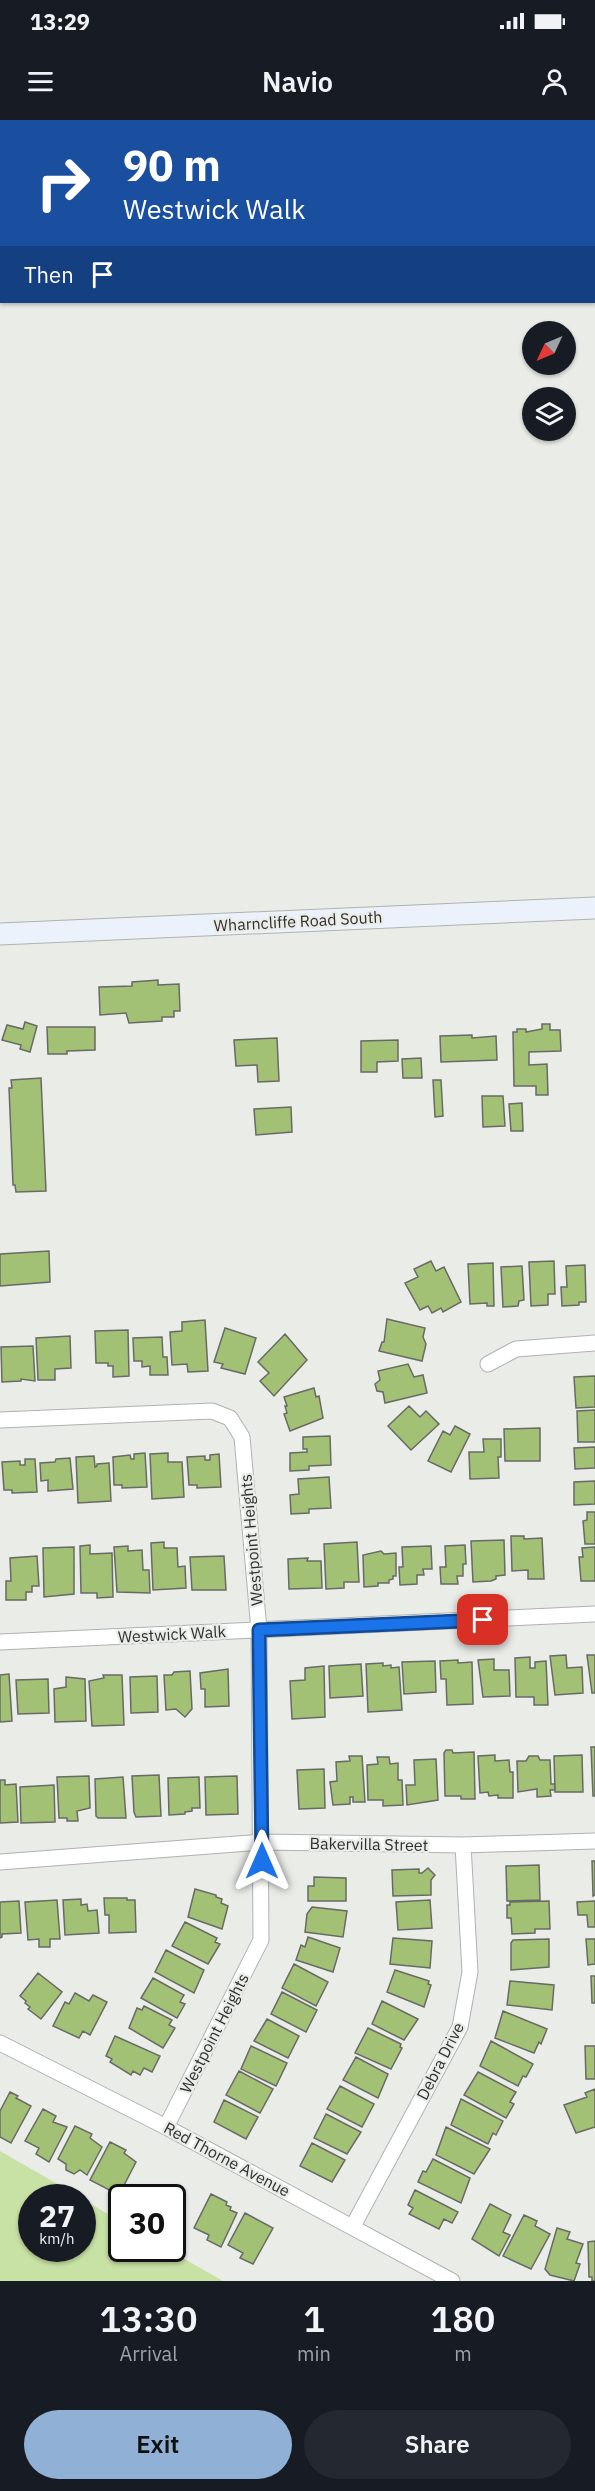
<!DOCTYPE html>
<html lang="en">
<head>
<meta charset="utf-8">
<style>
	:root { --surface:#171b24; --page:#242831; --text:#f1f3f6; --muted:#9ea1a6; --accent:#91b0d6 }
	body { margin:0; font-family:"IBM Plex Sans",sans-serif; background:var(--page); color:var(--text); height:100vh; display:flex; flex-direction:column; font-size:22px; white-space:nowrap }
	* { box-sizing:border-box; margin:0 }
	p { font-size:20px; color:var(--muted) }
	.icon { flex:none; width:33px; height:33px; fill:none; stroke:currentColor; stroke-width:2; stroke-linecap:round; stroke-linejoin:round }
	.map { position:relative; height:2161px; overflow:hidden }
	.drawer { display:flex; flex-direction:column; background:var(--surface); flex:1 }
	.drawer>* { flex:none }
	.guide { position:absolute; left:0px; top:0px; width:596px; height:183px; box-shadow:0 2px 4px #0004; background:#1a4fa0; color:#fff; overflow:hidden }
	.needle { width:39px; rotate:226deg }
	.controls { position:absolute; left:522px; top:201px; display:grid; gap:12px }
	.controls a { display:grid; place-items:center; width:54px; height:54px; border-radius:50%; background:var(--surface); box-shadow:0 2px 4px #0004; font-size:30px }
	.speed { position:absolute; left:18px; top:2064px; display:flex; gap:12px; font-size:30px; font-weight:700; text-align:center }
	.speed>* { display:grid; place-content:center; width:78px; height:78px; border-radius:50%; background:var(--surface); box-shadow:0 2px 4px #0004; line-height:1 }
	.speed small { font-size:15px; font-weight:400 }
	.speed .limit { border:3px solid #111; border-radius:9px; background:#fff; color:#111 }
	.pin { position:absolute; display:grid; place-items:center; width:51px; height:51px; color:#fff; margin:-26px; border-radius:12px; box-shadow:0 3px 9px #0006 }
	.me { position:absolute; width:66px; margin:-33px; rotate:0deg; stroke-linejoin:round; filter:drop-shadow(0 0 4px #0008) }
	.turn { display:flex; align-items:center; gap:21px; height:126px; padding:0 24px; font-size:27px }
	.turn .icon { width:78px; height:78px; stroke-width:2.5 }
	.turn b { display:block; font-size:42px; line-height:51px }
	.then { display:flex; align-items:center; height:57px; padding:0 24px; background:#0003; gap:12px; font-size:22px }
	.eta { display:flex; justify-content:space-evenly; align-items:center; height:102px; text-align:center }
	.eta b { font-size:36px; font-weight:600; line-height:42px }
	.button { display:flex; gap:12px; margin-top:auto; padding:12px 24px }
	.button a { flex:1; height:69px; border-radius:36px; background:var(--accent); color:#111; font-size:24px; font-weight:600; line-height:69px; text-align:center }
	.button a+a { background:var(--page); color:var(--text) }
	.status { display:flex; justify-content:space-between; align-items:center; height:42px; padding:0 30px; background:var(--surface); direction:ltr }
	.status svg { height:16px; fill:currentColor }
	header { display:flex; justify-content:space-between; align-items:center; height:78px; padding:0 24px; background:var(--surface); font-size:27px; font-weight:600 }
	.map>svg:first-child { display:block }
</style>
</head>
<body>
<div class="status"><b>13:29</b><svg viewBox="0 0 49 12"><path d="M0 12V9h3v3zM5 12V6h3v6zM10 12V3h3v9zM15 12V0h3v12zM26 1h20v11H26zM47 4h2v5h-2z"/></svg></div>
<header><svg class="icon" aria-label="menu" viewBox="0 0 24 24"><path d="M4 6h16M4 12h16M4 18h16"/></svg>Navio<svg class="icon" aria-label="person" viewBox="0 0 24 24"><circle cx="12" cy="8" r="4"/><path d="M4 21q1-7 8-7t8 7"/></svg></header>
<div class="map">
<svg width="595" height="2161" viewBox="0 0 595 2161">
	<rect width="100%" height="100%" fill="#eaece8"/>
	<!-- green -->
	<path fill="#c8e1a4" d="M0 2031 80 2077 32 2078V2128H82L83 2079 121 2102 122 2128 167 2129 223 2161H0Z"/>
	<!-- building -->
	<path fill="#a3c174" stroke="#686a66" stroke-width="1.5" d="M158 860V865L179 864 180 891H174V897H162V901L129 903 126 893 100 895 99 867 132 866V862Z
		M25 902 37 906 30 932 20 929 21 925 2 920 7 905 23 909Z
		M542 904H550V910H560L561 931 529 932V945L547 944 548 975H536V966H514L513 912H517V909H526V912L542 909Z
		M47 907H95V930L67 931V934H48Z
		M472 915V918L496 916 497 940 441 942 440 916Z
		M277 918 279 961 258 962 257 945 236 946 234 920Z
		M398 920V941L377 942V952H361V921Z
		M421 938 422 958H403L402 939Z
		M41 958 46 1071 16 1072 15 1065H13L9 968H12L11 960Z
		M433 960H441L443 996 435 997Z
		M482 976H503L505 1006 483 1007Z
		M522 983 523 1011H511L509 984Z
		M291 987 292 1012 256 1015 254 989Z
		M49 1131 50 1162 0 1166V1134Z
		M431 1141 436 1151 444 1147 461 1182 443 1192 441 1188 432 1193 428 1186 420 1190 405 1163 418 1157 414 1149Z
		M554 1141 555 1174H548V1185L531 1186 529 1142Z
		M493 1143 494 1186H487V1183L470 1184 468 1144Z
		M585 1145 586 1182H579V1185L562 1186 561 1167H567L566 1146Z
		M522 1146 524 1180 519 1181 518 1186 503 1187 501 1147Z
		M387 1199 425 1208 423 1217 426 1224 422 1241 379 1231 382 1222H384Z
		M205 1200 208 1251 188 1252 187 1244 172 1245 170 1212 182 1211V1202Z
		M225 1208 256 1218 245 1254 221 1248 223 1244 214 1242Z
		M128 1210 129 1256 113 1257V1246H108V1243H96L95 1211Z
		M285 1214 307 1240 274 1276 260 1261 269 1253 258 1242Z
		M70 1216 71 1248 55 1249V1260H38L36 1218Z
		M162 1217 163 1237H167L168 1255H150V1246L142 1247V1241H134L133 1218Z
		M33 1226 35 1261 21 1259V1261L2 1262 1 1227Z
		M408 1244 414 1257 423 1255 427 1273 385 1283 383 1272 377 1271 375 1264 380 1260 378 1251Z
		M595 1256V1287L576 1288 574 1257Z
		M314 1268 316 1277 319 1276 323 1298 290 1311 284 1294 287 1293 285 1286H287L284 1277Z
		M409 1286 420 1297 426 1291 439 1304 411 1330 388 1306Z
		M595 1290V1322H578L577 1291Z
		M455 1306 470 1314 451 1352 428 1341 443 1311 450 1315Z
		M540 1308V1341H505L504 1309Z
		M330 1316 331 1345 309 1346V1350L290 1351V1333L307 1332V1329H303V1317Z
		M483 1319H501V1337H498L499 1358 470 1359 469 1332H484Z
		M595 1327V1348L575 1349 574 1328Z
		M145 1333 147 1367 122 1368V1365H114L113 1337 130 1335 131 1339H134V1334Z
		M168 1333V1342H182L184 1377 152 1379 150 1334Z
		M219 1334 221 1367 197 1368V1365H189L187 1337 205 1336V1340H210V1335Z
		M94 1336 95 1347 97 1346V1344L109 1343 111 1381 78 1383 76 1337Z
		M70 1338 73 1369 48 1371V1360L41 1361 40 1343 55 1342 56 1339Z
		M25 1339H35L37 1372 12 1373V1370H4L2 1342 20 1341V1345H25Z
		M329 1357 331 1388 309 1389V1393L291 1394 290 1375 299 1374 298 1359Z
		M595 1361V1384L574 1385V1362Z
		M587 1392H595V1424H585L583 1401 587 1400Z
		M511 1416H524V1419L542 1418 544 1459H528V1450L512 1451Z
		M504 1420 505 1455 496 1456V1459L491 1461 473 1462 471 1421Z
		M164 1422V1428H177L178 1447 185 1446 186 1468 153 1470 151 1423Z
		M357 1422 359 1462H344V1468L326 1469 324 1424Z
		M90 1425V1434L112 1433 113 1477 97 1478V1473H81L80 1426Z
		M465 1425 466 1444H463V1456H457L458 1464H441L440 1447H446L445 1426Z
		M128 1426V1431L142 1430 143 1450H149L150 1473 117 1472 114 1427Z
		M431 1426 432 1449H423L424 1455H417V1464L400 1465 399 1447H403L402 1427Z
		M74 1427V1474L44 1477 43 1428Z
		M595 1427V1461H581L579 1437H583L582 1428Z
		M381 1431 384 1434 396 1433V1456H393V1459L389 1460V1463H378V1466L364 1467 363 1435Z
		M37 1436 39 1466H32V1472H26V1480H6V1461H11L10 1438Z
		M224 1436 226 1470H192L190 1437Z
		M308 1438 307 1441H321L322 1468 289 1469 288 1439Z
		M566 1535 567 1548 582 1547 583 1573 555 1575 550 1536Z
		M587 1535H595V1573H592Z
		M530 1537V1548H535V1542L546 1541 548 1585H534V1577H516L515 1538Z
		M494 1539V1550H509L510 1576 483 1577 478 1540Z
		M458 1540V1543L472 1542 473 1584 447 1585 446 1559H441L440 1541Z
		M435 1541 436 1572 404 1574 402 1542Z
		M383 1543V1546L391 1545V1548L399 1547 402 1590 368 1592 366 1544Z
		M361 1544 363 1576 330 1578 329 1546Z
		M324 1546 325 1597 292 1599 290 1561 305 1560V1548Z
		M228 1549 229 1586 205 1587V1569H201L200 1553Z
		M190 1551 192 1589 185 1597 176 1589 166 1590 164 1555H172L174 1552Z
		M9 1554 12 1601 0 1602V1555Z
		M103 1555H122L124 1605 92 1606 89 1561 104 1558Z
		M157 1556 158 1592 131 1593 130 1557Z
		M66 1557 85 1559 86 1601 55 1602 54 1569 66 1567Z
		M48 1559 49 1593 18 1594 16 1560Z
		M591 1627H595V1676H593Z
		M446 1630H452L453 1633 474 1632 475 1679H461V1676H445L444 1633Z
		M495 1635V1641L509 1640 510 1652H513V1678H498V1675L489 1676 488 1672 480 1673 478 1636Z
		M582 1635 583 1672H555L554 1636Z
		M349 1636H362L365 1682H353V1677H350V1684L333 1685 330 1662 337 1661 336 1642 350 1641Z
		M529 1636H538L540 1640H550L551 1664H555V1670H550L551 1676 537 1677V1669L518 1672 517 1641H526Z
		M377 1637H389L390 1644 398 1643V1660H402L403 1685 383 1686V1680H368L367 1645 378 1644Z
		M436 1639 438 1680 407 1685 406 1665H415L414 1640Z
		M324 1649 325 1688 299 1689 297 1650Z
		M159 1655 161 1696 136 1697 134 1692 132 1656Z
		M89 1656 90 1688 77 1691 78 1701H67V1698H59L57 1657Z
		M237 1656 238 1694 206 1695 205 1657Z
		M123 1657 126 1698H98L96 1696 95 1659Z
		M199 1657 200 1688H192V1691L185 1692V1694L169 1695 168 1658Z
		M0 1660H5V1665L16 1664 18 1702 0 1703Z
		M54 1665 55 1702 21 1703 20 1667Z
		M592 1741H595V1775L593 1776Z
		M539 1745 540 1780 507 1781 506 1746Z
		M428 1748 435 1755 431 1760V1775L393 1776 392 1750 419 1749V1753H422Z
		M314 1757 346 1758V1781H308V1766H314Z
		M195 1769 216 1775V1777L222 1779 221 1783 228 1786 222 1809 188 1797Z
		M104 1778H127V1780H135L136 1812 109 1813V1795H105Z
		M81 1779V1785L87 1784 88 1791 97 1790 99 1813 65 1815 63 1780Z
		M57 1780 60 1819H50V1827H39V1819L28 1820 25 1782Z
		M430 1780 432 1808 398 1810 396 1782Z
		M19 1781 21 1813 2 1814V1817L0 1818V1782Z
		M549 1781 550 1809H535V1813L512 1814 511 1798H507V1785H510V1782Z
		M595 1781V1807H588L587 1795H578L577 1782Z
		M312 1787 347 1791 343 1817 305 1812 307 1794Z
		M185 1802 217 1818 215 1822 220 1824 208 1844 172 1826Z
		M308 1817 340 1828 333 1852 296 1840 301 1825 305 1827Z
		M393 1818 432 1821 430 1848 390 1844Z
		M549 1819V1847L511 1850V1823L513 1820Z
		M586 1819H595V1844L588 1845Z
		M166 1830 204 1850 194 1873 155 1852Z
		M294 1844 328 1862 316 1886 282 1868Z
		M395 1850 429 1861 428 1864 431 1865 424 1887 387 1872Z
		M38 1853 62 1872 41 1899 28 1889 30 1887 25 1883 26 1881 20 1876Z
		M591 1856H595V1883H592Z
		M153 1858 184 1875 180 1882 185 1884 177 1898 141 1878Z
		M510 1861 554 1865 552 1890 507 1885Z
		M282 1872 317 1890 306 1912 271 1894Z
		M75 1873 89 1881 93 1875 107 1882 90 1915 83 1911 79 1918 53 1906 65 1882 69 1884Z
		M382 1881 418 1899 404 1920 372 1904Z
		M144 1886 172 1900 169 1905 175 1908 163 1928 129 1908 137 1888 142 1890Z
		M503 1891 547 1909 541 1924 539 1922 534 1933 495 1918Z
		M267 1899 299 1916 288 1938 254 1921Z
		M368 1908 401 1924 400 1927 402 1928 391 1949 355 1933Z
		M115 1916 160 1936 152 1952 144 1948 140 1955 133 1951 131 1955 110 1942 112 1939 106 1936Z
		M491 1921 533 1944 526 1957 523 1956 518 1966 480 1946Z
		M251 1926 287 1943 276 1966 241 1949Z
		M585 1926H595V1959H586Z
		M356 1937 388 1954 378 1978 343 1960Z
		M239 1951 273 1969 260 1993 226 1975Z
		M478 1952 516 1972 510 1982 514 1984 506 1998 464 1975Z
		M340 1966 374 1984 362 2007 327 1989Z
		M595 1969V2007L576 2013 564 1985 587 1977 585 1973Z
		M10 1972 18 1976 16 1978 31 1986 11 2023 0 2017V1991Z
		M461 1979 503 2001 496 2015 493 2013 488 2024 451 2005Z
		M224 1980 258 1997 246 2019 214 2002Z
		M43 1989 56 1996 53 2002 67 2007 49 2042 36 2034 39 2028 25 2021Z
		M326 1994 361 2012 347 2034 314 2018Z
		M75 2006 92 2014 90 2018 102 2027 87 2055 80 2050 74 2054 66 2050V2044L58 2039Z
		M446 2007 490 2029 474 2054 436 2035Z
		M110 2022 126 2030 124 2033 136 2042 119 2075 90 2060Z
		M312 2023 345 2040 332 2062 300 2046Z
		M433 2039 470 2058 461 2083 418 2062 423 2051 426 2052Z
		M415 2070 458 2092 452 2103 444 2099 439 2109 409 2094 413 2088 408 2085Z
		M211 2074 227 2082 226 2085 231 2087 230 2090 237 2093 221 2127 207 2120 209 2115 194 2108Z
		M490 2084 511 2095 503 2112 510 2115 499 2136 472 2119Z
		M245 2093 273 2108 253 2144 240 2138 243 2133 228 2125Z
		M524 2095 537 2101 535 2106 550 2114 531 2149 503 2136Z
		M557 2108 570 2112 567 2119 583 2124 576 2143 580 2144 574 2161 550 2155 545 2149Z
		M595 2121V2161H592V2157H589L588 2122Z"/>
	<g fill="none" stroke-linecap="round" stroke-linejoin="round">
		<defs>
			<path id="street" d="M488 1244 516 1229 595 1223
				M0 1300 212 1291 230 1298 242 1317 259 1510 261 1820 166 2007
				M0 1522 595 1494
				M0 1742 262 1722 463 1725 595 1721
				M0 1923 166 2007 452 2161
				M353 2106 460 1907 470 1852 463 1725"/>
			<path id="secondary" d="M480 0 483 2
				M594 59H595
				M0 814 595 788"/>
		</defs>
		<!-- street casing -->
		<use href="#street" stroke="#b0b2ae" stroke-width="17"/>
		<!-- secondary casing -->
		<use href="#secondary" stroke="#b0b2ae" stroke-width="23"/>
		<!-- street -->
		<use href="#street" stroke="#fff" stroke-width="15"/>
		<!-- secondary -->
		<use href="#secondary" stroke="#ebf2fc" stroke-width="21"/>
	</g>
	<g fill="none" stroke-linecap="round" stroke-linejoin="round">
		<defs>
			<path id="route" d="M262 1741 259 1510 483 1500"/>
		</defs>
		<!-- route casing -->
		<use href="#route" stroke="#114b97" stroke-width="15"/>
		<!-- route -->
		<use href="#route" stroke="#1a73e8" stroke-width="10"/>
	</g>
	<g text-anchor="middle" stroke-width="4.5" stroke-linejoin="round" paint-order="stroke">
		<!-- street labels -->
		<g font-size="16" fill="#30302f" stroke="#eaece8">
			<text transform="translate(298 801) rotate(-3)" y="6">Wharncliffe Road South</text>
			<text transform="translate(251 1420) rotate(-95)" y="6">Westpoint Heights</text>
			<text transform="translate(172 1514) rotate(-3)" y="6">Westwick Walk</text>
			<text transform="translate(369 1724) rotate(1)" y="6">Bakervilla Street</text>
			<text transform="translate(214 1913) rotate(-63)" y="6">Westpoint Heights</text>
			<text transform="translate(440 1941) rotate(-63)" y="6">Debra Drive</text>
			<text transform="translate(227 2039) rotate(28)" y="6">Red Thorne Avenue</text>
		</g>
	</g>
</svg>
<div class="controls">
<a><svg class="needle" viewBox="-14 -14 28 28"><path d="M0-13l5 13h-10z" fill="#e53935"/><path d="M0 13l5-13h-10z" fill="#9ea1a6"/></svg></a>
<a><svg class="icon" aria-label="layers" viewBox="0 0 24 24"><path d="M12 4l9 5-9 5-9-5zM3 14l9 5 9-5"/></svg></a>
</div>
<div class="speed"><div>27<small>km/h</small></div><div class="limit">30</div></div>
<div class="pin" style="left:483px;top:1500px;background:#d93025"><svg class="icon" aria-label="arrive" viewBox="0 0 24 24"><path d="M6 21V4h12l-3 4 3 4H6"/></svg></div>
<svg class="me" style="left:262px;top:1741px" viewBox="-20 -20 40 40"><path d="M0-17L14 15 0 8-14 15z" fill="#1a73e8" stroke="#fff" stroke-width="4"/></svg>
<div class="guide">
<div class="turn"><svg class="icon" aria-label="right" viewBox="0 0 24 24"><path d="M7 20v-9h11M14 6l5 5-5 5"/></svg><div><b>90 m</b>Westwick Walk</div></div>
<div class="then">Then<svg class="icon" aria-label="arrive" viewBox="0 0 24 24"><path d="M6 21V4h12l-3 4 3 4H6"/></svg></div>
</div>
</div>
<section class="drawer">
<div class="eta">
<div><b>13:30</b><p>Arrival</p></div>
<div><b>1</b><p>min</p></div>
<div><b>180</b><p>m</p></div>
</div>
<div class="button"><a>Exit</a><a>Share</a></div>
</section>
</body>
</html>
